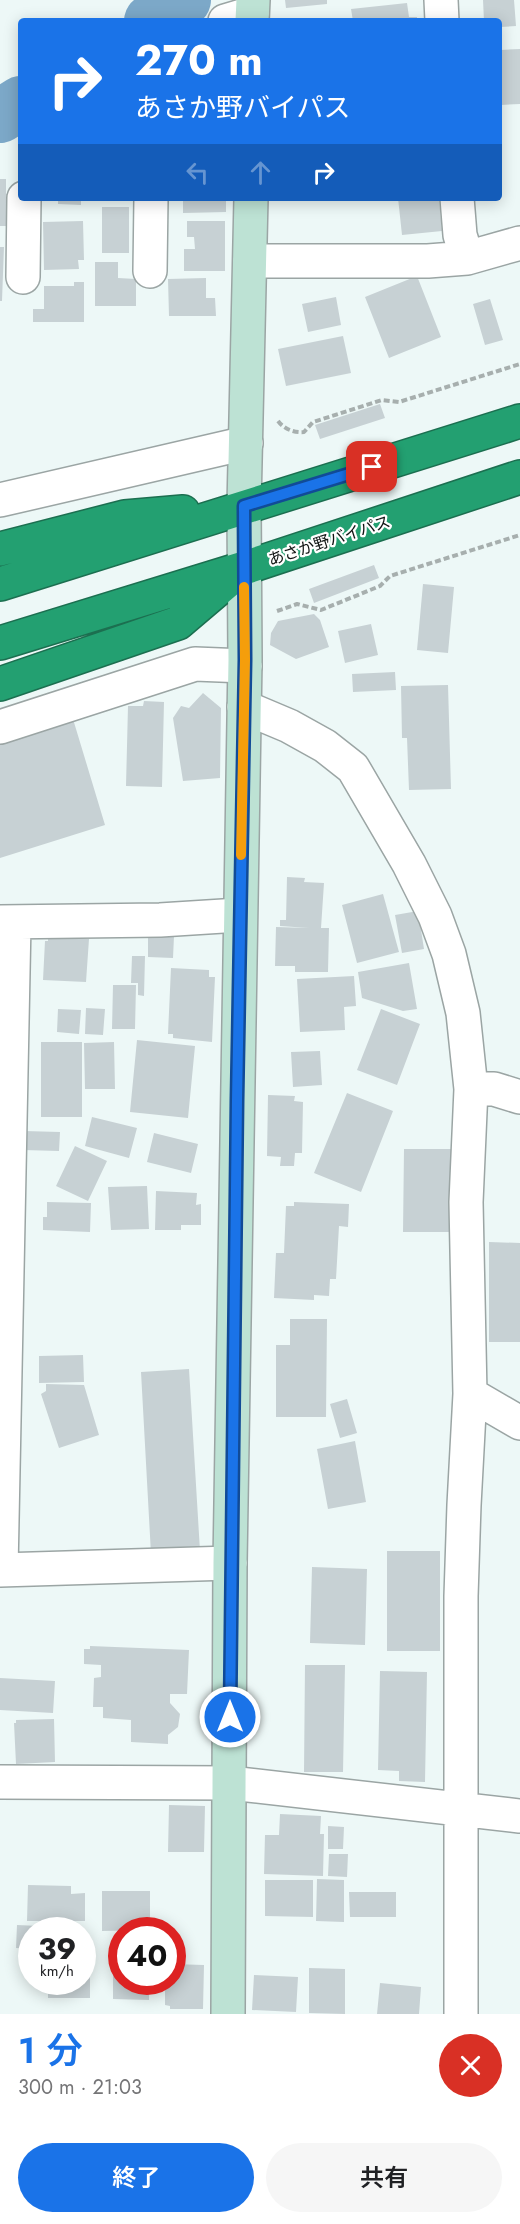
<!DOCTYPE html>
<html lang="ja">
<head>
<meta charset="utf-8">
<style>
	:root { --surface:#fff; --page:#f6f6f6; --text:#202124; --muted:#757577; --accent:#1a73e8 }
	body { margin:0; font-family:Jost,"Noto Sans JP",sans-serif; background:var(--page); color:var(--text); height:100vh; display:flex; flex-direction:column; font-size:22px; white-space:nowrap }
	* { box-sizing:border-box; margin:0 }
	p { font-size:20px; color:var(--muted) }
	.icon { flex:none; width:33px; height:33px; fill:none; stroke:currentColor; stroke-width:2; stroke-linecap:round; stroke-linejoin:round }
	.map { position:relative; height:2014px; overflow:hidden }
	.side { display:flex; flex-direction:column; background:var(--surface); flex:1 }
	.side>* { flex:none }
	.hud { position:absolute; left:18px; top:18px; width:484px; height:183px; border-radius:6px; box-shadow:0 3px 15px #0003; background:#1a73e8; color:#fff; overflow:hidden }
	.speed { position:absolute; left:18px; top:1917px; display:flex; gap:12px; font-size:30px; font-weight:700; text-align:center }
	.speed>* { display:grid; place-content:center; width:78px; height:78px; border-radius:50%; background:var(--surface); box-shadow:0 3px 15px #0003; line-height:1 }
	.speed small { font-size:15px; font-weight:400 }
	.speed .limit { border:9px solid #d22; background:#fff; color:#111 }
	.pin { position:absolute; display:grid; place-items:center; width:51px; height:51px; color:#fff; margin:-26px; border-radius:12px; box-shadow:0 3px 9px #0006 }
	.me { position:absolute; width:66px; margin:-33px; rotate:0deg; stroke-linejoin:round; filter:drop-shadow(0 0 4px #0008) }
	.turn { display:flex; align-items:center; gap:21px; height:126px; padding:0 18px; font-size:27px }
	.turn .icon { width:78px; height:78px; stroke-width:2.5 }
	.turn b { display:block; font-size:42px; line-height:51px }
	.lanes { display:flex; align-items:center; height:57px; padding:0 18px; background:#0003; justify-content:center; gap:30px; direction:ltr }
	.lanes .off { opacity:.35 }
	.round { display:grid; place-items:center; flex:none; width:63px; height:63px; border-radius:32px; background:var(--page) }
	.head { display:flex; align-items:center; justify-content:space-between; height:102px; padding:0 18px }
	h1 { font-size:36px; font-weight:600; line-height:45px; color:var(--accent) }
	.cta { display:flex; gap:12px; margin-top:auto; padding:12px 18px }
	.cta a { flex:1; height:69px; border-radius:36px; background:var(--accent); color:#fff; font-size:24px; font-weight:600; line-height:69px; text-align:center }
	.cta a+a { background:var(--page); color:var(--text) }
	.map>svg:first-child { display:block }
</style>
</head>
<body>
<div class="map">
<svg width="520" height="2014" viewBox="0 0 520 2014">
	<rect width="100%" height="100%" fill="#edf8f7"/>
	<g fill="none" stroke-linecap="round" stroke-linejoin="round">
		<!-- river -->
		<path stroke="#7ca8c8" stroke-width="54" d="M151 21 184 0
			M0 116 21 103"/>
	</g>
	<!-- building -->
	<path fill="#c7d1d4" d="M285 0H327V4L286 8Z
		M483 0H514L516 26 500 27V21H484Z
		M407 3 409 17H417V21H353L351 9Z
		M520 49V104L500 105V50Z
		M0 179H6V194H10L9 226H0Z
		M58 198H81V205L58 204Z
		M183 198H226V212L183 213Z
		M398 198H439L442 231 402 235Z
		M102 207H129V253H102Z
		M83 221 84 260H78L79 269 44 270 43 222Z
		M187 221H225V271H184V249H195L194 237H187Z
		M0 247H4L2 301H0Z
		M95 262H118V278L136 279V306H95Z
		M417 276 441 337 389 358 365 297Z
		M206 278V298H215L216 316H169L168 279Z
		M74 282H84V322H33V309H44V286H74Z
		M336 297 341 325 308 332 302 304Z
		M490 299 503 340 485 345 473 304Z
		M343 336 351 373 286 386 278 349Z
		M380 404 385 418 320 439 315 425Z
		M374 565 379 578 314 603 309 589Z
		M423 584 454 587 448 653 417 650Z
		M314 614 320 620 329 647 296 659 270 645 271 633 278 621Z
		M371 624 378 655 345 663 338 631Z
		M395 672 396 690 353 692 352 674Z
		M448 685 451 789 409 790 407 738H402L401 686Z
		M203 693 221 708 220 778 183 781 173 718 181 706 189 708Z
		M144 701 164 702 162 787 126 786 128 706H143Z
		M73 719 105 825 0 858V742Z
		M287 877 305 878 304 882 324 883 321 928H329L328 972H295V966H275L276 927 309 928 280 926V920H286Z
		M383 894 399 952 357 963 342 905Z
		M418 911 424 949 402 953 395 915Z
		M148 935 174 936 173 958 148 957Z
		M48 938 89 939 86 982 43 980 45 941H48Z
		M132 956H145L144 996 138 995V983H131Z
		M409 963 417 1009 403 1011 362 998 358 972Z
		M171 968 209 970V977H215L212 1042 173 1038V1034H168Z
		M354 976 356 1006 344 1007 345 1030 300 1032 297 979Z
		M113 985H136L135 1029H112Z
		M86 1008 105 1009 103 1035 85 1034Z
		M58 1009 81 1010 79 1034 57 1032Z
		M381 1009 420 1024 397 1085 357 1070Z
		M137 1040 195 1046 188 1118 130 1112Z
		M41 1042H82V1117H41Z
		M114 1042 115 1089H85L84 1043Z
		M320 1051 322 1085 293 1087 291 1052Z
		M347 1093 393 1111 361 1192 314 1173Z
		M268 1095 295 1096 294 1101 303 1102 302 1153H295L294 1166H280L281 1157 267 1156Z
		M92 1117 137 1128 129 1158 85 1146Z
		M24 1131 60 1132 59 1151 23 1150Z
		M154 1133 198 1144 191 1173 147 1162Z
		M75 1146 107 1161 88 1201 56 1186Z
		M404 1149H453L452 1232H403Z
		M147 1186 149 1229 111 1230 108 1187Z
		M156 1191 197 1193 196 1205 201 1204V1225H181V1230H155Z
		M47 1202 91 1203 90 1232 43 1230V1217H47Z
		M294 1202 349 1204 348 1227 339 1226 336 1279H330L329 1296 314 1295V1300L274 1298 276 1253H284L286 1206H294Z
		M489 1242 520 1243V1342H489Z
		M290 1319H327L326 1417H276V1345H290Z
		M83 1355 84 1382 39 1383V1356Z
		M189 1369 200 1551 151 1554 141 1372Z
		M46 1384 84 1385 99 1435 59 1448 41 1394 46 1391Z
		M347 1399 357 1433 340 1438 330 1404Z
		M355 1441 366 1502 328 1509 317 1449Z
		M387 1551H440V1651H387Z
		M312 1567 367 1569 365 1645 310 1643Z
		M90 1646 189 1650 187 1694H170V1703L180 1714 178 1727 168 1735V1744L131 1742V1720L103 1718V1707H93L94 1678 101 1677V1665L84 1664V1649H90Z
		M305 1665H345L343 1772H304Z
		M380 1671 427 1672 425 1782 399 1781V1771L378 1770Z
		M0 1678 55 1681 53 1713 0 1710Z
		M54 1719 55 1762 16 1764 14 1723H16V1720Z
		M169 1805 205 1806 204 1852H168Z
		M280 1814 321 1816 320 1834H324L323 1876 264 1874 265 1835H279Z
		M328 1826 344 1827 343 1849H328Z
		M329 1854H348L347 1877 328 1876Z
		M317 1879 344 1880V1922L316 1921Z
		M265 1880H313V1917L265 1916Z
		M28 1885 71 1886V1894L85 1893V1921H27Z
		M102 1891H150V1930L102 1931Z
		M349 1892H396V1917H350Z
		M17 1925 39 1926V1930H32V1949L16 1948Z
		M50 1927H83V1930H50Z
		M118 1950H122V1982H149V2000L113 1999V1957H118Z
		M82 1953H90V1998H48V1982H82Z
		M172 1964 204 1965 203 2009H170V2006L165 2005V1985L172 1982Z
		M309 1968 345 1969V2014L309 2013Z
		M254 1975 298 1977 296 2012 252 2010Z
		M380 1983 421 1987 419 2014H377Z"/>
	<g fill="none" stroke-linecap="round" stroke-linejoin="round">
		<defs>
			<path id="street" d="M441 0 442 21
				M225 21 252 13
				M457 198 460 235 467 258
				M250 261H428L467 258 520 243
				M150 271 151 198
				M23 277 24 198
				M0 500 246 443
				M244 707 289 726 325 746 353 768 409 864 435 916 449 954 463 1013 471 1089 466 1202 470 1394 464 1505 461 1596V2014
				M0 727 195 664 245 666
				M0 922 160 920 239 915
				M471 1089H494L520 1097
				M470 1394 520 1423
				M0 1570 230 1563
				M1 1570 14 922
				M0 1782 230 1783 520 1816"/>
			<path id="secondary" d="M252 21 253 0
				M228 2014 230 1563 245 660 244 506 251 198"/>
			<path id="highway" d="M0 549 125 517 183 512
				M0 584 520 421
				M0 643 244 568 520 477
				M0 684 178 623 231 578"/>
		</defs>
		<!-- street casing -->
		<use href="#street" stroke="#9ba5a4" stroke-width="36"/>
		<!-- secondary casing -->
		<use href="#secondary" stroke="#9ba5a4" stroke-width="36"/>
		<!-- highway casing -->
		<use href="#highway" stroke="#1c6f50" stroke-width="36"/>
		<!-- path -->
		<path stroke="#a7afae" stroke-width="4" stroke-dasharray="6 3" stroke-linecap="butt" d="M278 421C284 429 294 433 304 432L313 422 382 400 399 402 520 364
			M277 611 297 604 321 610 380 586 390 576 520 535"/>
		<!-- street -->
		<use href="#street" stroke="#fff" stroke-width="33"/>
		<!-- secondary -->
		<use href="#secondary" stroke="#bde2d4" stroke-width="33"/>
		<!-- highway -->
		<use href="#highway" stroke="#23a071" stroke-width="33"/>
	</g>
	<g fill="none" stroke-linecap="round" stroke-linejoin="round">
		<defs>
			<path id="route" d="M230 1717 237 1100 245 660 244 506 372 467"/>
		</defs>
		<!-- route casing -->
		<use href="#route" stroke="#114b97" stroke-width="15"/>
		<!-- route -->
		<use href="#route" stroke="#1a73e8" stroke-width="10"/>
		<!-- slow -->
		<path stroke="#f59e0b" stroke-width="10" d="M241 855 245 660 244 587"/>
	</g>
	<g text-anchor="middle" stroke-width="4.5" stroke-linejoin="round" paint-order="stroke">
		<!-- street labels -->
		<g font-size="16" fill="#101413" stroke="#fff">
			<text transform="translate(329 540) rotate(-18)" y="6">あさか野バイパス</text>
		</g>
	</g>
</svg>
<div class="speed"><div>39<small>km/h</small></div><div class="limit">40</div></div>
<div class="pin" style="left:372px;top:467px;background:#d93025"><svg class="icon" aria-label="arrive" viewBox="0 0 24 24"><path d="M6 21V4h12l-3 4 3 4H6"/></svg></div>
<svg class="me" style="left:230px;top:1717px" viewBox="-20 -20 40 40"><circle r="17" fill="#1a73e8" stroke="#fff" stroke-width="3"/><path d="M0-11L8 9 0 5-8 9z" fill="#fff"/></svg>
<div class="hud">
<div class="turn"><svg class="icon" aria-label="right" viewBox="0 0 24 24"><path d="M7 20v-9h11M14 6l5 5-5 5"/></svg><div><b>270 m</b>あさか野バイパス</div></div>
<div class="lanes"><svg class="icon off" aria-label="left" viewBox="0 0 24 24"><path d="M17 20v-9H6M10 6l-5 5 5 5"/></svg><svg class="icon off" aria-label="ahead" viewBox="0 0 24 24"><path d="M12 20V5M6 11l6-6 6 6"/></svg><svg class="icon" aria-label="right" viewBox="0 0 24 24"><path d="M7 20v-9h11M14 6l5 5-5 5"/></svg></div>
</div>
</div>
<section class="side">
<div class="head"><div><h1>1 分</h1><p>300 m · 21:03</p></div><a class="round" style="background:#d93025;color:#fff"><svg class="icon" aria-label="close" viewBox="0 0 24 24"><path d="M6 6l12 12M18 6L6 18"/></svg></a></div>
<div class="cta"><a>終了</a><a>共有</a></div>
</section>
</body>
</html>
